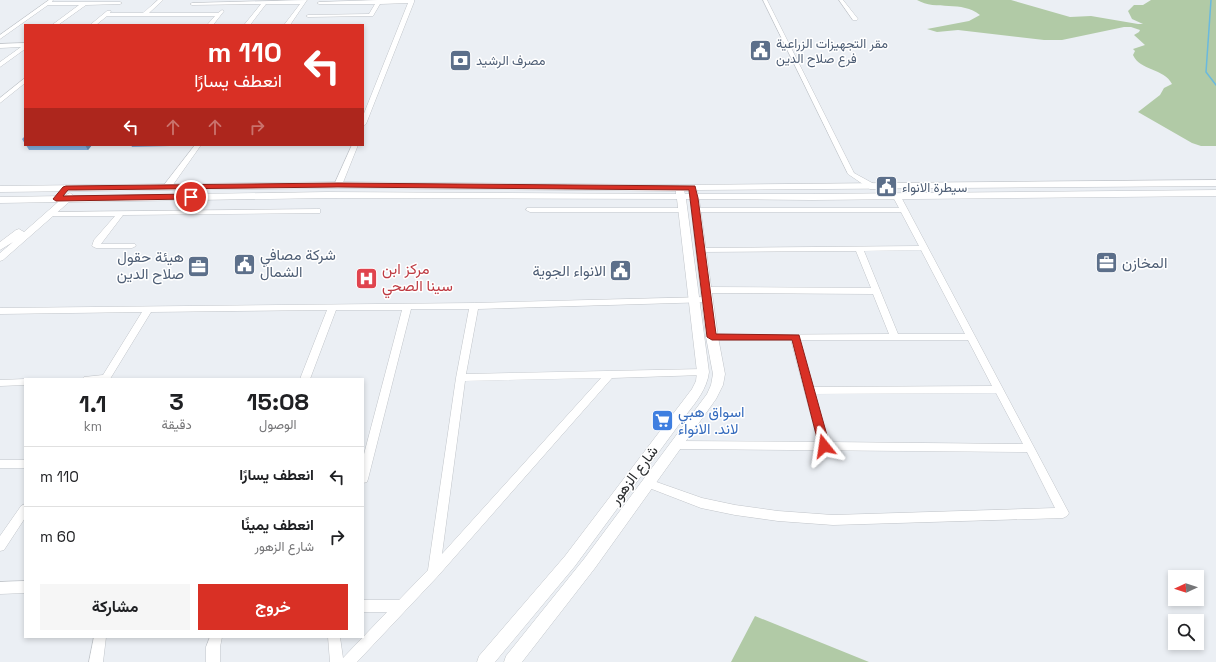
<!DOCTYPE html>
<html lang="ar">
<head>
<meta charset="utf-8">
<style>
	:root { --surface:#fff; --page:#f6f6f6; --text:#202124; --muted:#757577; --line:#e0e0e0; --accent:#d93025 }
	body { margin:0; font-family:"Space Grotesk",Vazirmatn,sans-serif; background:var(--page); color:var(--text); direction:rtl; height:100vh; display:flex; flex-direction:column; font-size:15px; white-space:nowrap }
	* { box-sizing:border-box; margin:0 }
	p { font-size:13px; color:var(--muted) }
	.icon { flex:none; width:22px; height:22px; fill:none; stroke:currentColor; stroke-width:2; stroke-linecap:round; stroke-linejoin:round }
	.map { position:relative; flex:1; overflow:hidden; direction:ltr }
	.panel { position:absolute; left:24px; top:378px; width:340px; height:260px; display:flex; flex-direction:column; background:var(--surface); border-radius:0px; box-shadow:0 2px 6px #0003; direction:rtl }
	.panel>* { flex:none }
	.top-card { position:absolute; left:24px; top:24px; width:340px; height:122px; border-radius:0px; box-shadow:0 2px 6px #0003; direction:rtl; background:#d93025; color:#fff; overflow:hidden }
	.needle { width:26px; rotate:267deg }
	.tools { position:absolute; left:1168px; top:570px; display:grid; gap:8px }
	.tools a { display:grid; place-items:center; width:36px; height:36px; border-radius:0px; background:var(--surface); box-shadow:0 2px 6px #0003; font-size:20px }
	.pin { position:absolute; display:grid; place-items:center; width:34px; height:34px; color:#fff; margin:-17px; border:2px solid #fff; border-radius:50%; box-shadow:0 1px 4px #0007 }
	.me { position:absolute; width:44px; margin:-22px; rotate:345deg; stroke-linejoin:round; filter:drop-shadow(0 0 3px #0008) }
	.turn { display:flex; align-items:center; gap:14px; height:84px; padding:0 16px; font-size:18px }
	.turn .icon { width:52px; height:52px; stroke-width:2.5 }
	.turn b { display:block; font-size:28px; line-height:34px }
	.lanes { display:flex; align-items:center; height:38px; padding:0 16px; background:#0003; justify-content:center; gap:20px; direction:ltr }
	.lanes .off { opacity:.35 }
	.eta { display:flex; justify-content:space-evenly; align-items:center; height:68px; text-align:center }
	.eta b { font-size:24px; font-weight:700; line-height:28px }
	.primary-button { display:flex; gap:8px; margin-top:auto; padding:8px 16px }
	.primary-button a { flex:1; height:46px; border-radius:0px; background:var(--accent); color:#fff; font-size:16px; font-weight:700; line-height:46px; text-align:center }
	.primary-button a+a { background:var(--page); color:var(--text) }
	ul { padding:0; list-style:none }
	li { display:flex; align-items:center; gap:12px; height:60px; padding:0 16px; border-top:1px solid var(--line) }
	li div { flex:1 }
	li b { display:block; font-size:15px }
	li em { font-style:normal }
	.map>svg:first-child { display:block }
</style>
</head>
<body>
<div class="map">
<svg width="1216" height="662" viewBox="0 0 1216 662">
	<rect width="100%" height="100%" fill="#ebeff4"/>
	<!-- green -->
	<path fill="#b1caa6" d="M917 0H1011L1070 17 1091 16 1138 24H1143L1132 19 1128 11 1134 5H1143L1151 0H1216V146H1201L1192 143 1138 112 1160 95 1164 88 1172 84C1164 68 1140 71 1133 55L1135 51 1133 49 1145 45 1134 35 1139 32 1140 30 1131 27H1124L1062 40H1044L958 30 937 32 927 29 969 21 980 15C962 0 936 11 917 0Z
		M755 616 869 662H731Z"/>
	<g fill="none" stroke-linecap="round" stroke-linejoin="round">
		<!-- stream -->
		<path stroke="#6ab9de" stroke-width="1.5" d="M1211 0 1206 72 1216 85"/>
		<defs>
			<path id="minor" d="M49 0H53L52 2H120L122 3 120 4 86 5 58 25H52L79 5H48L0 39V35Z
				M158 0H163L149 13H218L222 10 224 11 213 25H207L215 16H107L96 25H90L107 11H111L110 13H143Z
				M307 0 290 25H284L300 4H266L250 25H244L261 4 192 5 190 4 192 3Z
				M378 0H414V2L366 124 363 126V116L408 3 380 4 373 16H371L308 17 306 16 308 15 369 14 375 4H319L317 3 319 2Z
				M763 0H767L854 173 876 185V189H870L848 174Z
				M839 0H843L858 19 857 20H853Z
				M25 43V49L0 67V62L21 47 0 48V44Z
				M25 78V83L0 103V98Z
				M195 145H201L170 189H164V185Z
				M352 145H358L342 185 341 187H335L334 185Z
				M894 195H900L908 210 1069 513 1067 516 1063 518 833 525 778 521 735 515 701 508 644 486 643 483 644 480 648 479 702 498 735 505 778 511 833 515 1055 508 1027 452 676 449 672 448 671 445 672 442 676 441 818 442 791 340H712L709 339 707 337 709 335 889 334 873 294 707 293 703 290 707 287 871 288 856 251 701 252H698L697 250 698 248 919 246 901 212H696L692 210 693 208H899L893 197ZM921 250 965 334H898L864 251ZM800 340H968L992 386 813 387ZM996 393 1023 444 828 442 815 394Z
				M527 208H683L687 210 683 212H530L526 210Z
				M317 209H320V213L123 215 101 244H135L136 246 132 248H96L92 246 94 240 115 216H51L47 214 51 212Z
				M707 297 710 298 711 300 710 302 478 309 466 374 703 369 706 370 708 372 706 374 703 375 612 378 438 576 357 662H330L328 637H340L343 658 387 612H363V600H399L428 570 456 378 469 309H411L368 479 367 482 363 483V458L402 310H336L310 379H300L327 310 151 312 110 379H82L84 377 103 375 142 312 0 314V308L474 303ZM601 378 442 554 465 381Z
				M25 379V385L0 386V380L25 379H27Z
				M0 460H25V468H0Z
				M25 504V518L4 550 0 551V536L21 506Z
				M25 581V593L0 594V582Z
				M94 637H106L103 662H89Z
				M210 637H222L220 647V662H206V647Z"/>
			<path id="major" d="M1216 180V186L697 190 698 194H812L1216 190V196L812 200 699 199 718 337 725 374 723 385 716 399 595 568 522 662H504L506 656 584 559 707 394 711 385 713 374 706 337 690 199H686L709 372C707 389 696 402 686 415L575 566 495 662H477L479 656 565 556 692 389 696 381 697 372 677 199 327 198 69 202 3 260 0 261V253L13 242 0 250V242L16 230 19 229 24 232 58 202 0 203V197L64 196 70 193 74 196 327 192 676 194V191L338 188 0 192V186L338 182 679 185ZM684 191H689V194H685Z"/>
		</defs>
		<!-- minor casing -->
		<use href="#minor" stroke="#c1c5ca" stroke-width="1"/>
		<!-- major casing -->
		<use href="#major" stroke="#c1c5ca" stroke-width="1"/>
		<!-- minor -->
		<use href="#minor" fill="#fff" fill-rule="evenodd"/>
		<!-- major -->
		<use href="#major" fill="#fff" fill-rule="evenodd"/>
	</g>
	<!-- wall -->
	<path fill="#7eabda" d="M25 136V144L22 139Z
		M26 145H92L88 150H29Z
		M131 145H170V146L132 147Z"/>
	<!-- shaded-wall -->
	<path fill="#678bb1" d="M85 145H92L88 150Z"/>
	<!-- route -->
	<path fill="#d93025" stroke="#8d1f18" d="M338 183 695 186 698 198 716 334 799 335 830 446 828 449 824 450 821 449 819 446 792 340H712L707 337 689 190 338 187 76 190H68L63 196 191 194 195 197 191 199 56 201 53 199 63 187 66 186Z"/>
	<!-- icons -->
	<defs>
		<symbol id="civic-square" viewBox="-11 -11 22 22"><rect x="-9" y="-9" width="18" height="18" rx="4" fill="#5c6f8a" stroke="#fff"/><path d="M-.6-6.5H3V-4.5H.6V-3L4-1V1h2V6H-6V1h2V-1L-.6-3ZM-1.2 2.5V6h2.4V2.5Z" fill="#fff"/></symbol>
		<symbol id="bank-square" viewBox="-11 -11 22 22"><rect x="-9" y="-9" width="18" height="18" rx="4" fill="#5c6f8a" stroke="#fff"/><path d="M-6-4H6V4H-6ZM0-2.3a2.3 2.3 0 1 0 0 4.6a2.3 2.3 0 1 0 0-4.6Z" fill="#fff"/></symbol>
		<symbol id="office-square" viewBox="-11 -11 22 22"><rect x="-9" y="-9" width="18" height="18" rx="4" fill="#5c6f8a" stroke="#fff"/><path d="M-6-3h4V-5.5h4V-3h4V5H-6ZM-1-4.5V-3h2v-1.5ZM-6 0V1H6V0Z" fill="#fff"/></symbol>
		<symbol id="hospital-square" viewBox="-11 -11 22 22"><rect x="-9" y="-9" width="18" height="18" rx="4" fill="#e0444e" stroke="#fff"/><path d="M-5-5h3v3.5h4V-5h3V5h-3V1.5h-4V5h-3Z" fill="#fff"/></symbol>
		<symbol id="supermarket-square" viewBox="-11 -11 22 22"><rect x="-9" y="-9" width="18" height="18" rx="4" fill="#3f7fe0" stroke="#fff"/><path d="M-6-5.5h2.5l.6 2H6L4.5 2H-2.5L-4.4-4H-6ZM-1.5 3.2a1.3 1.3 0 1 0 .1 0ZM3 3.2a1.3 1.3 0 1 0 .1 0Z" fill="#fff"/></symbol>
	</defs>
	<g fill-rule="evenodd">
		<use href="#civic-square" x="748" y="38" width="25" height="25"/>
		<use href="#bank-square" x="448" y="48" width="25" height="25"/>
		<use href="#civic-square" x="874" y="174" width="25" height="25"/>
		<use href="#office-square" x="1094" y="250" width="25" height="25"/>
		<use href="#civic-square" x="232" y="252" width="25" height="25"/>
		<use href="#office-square" x="186" y="254" width="25" height="25"/>
		<use href="#civic-square" x="608" y="258" width="25" height="25"/>
		<use href="#hospital-square" x="354" y="266" width="25" height="25"/>
		<use href="#supermarket-square" x="650" y="408" width="25" height="25"/>
	</g>
	<g text-anchor="middle" stroke-width="3" stroke-linejoin="round" paint-order="stroke">
		<!-- far-service labels -->
		<g font-size="13" fill="#4e5e75" stroke="#fff" text-anchor="start">
			<text x="776" y="48">مقر التجهيزات الزراعية<tspan x="776" dy="15">فرع صلاح الدين</tspan></text>
			<text x="476" y="65">مصرف الرشيد</text>
			<text x="902" y="192">سيطرة الانواء</text>
		</g>
		<!-- service labels -->
		<g font-size="15" fill="#4e5e75" stroke="#fff" text-anchor="start">
			<text x="260" y="260">شركة مصافي<tspan x="260" dy="17">الشمال</tspan></text>
			<text x="184" y="262" text-anchor="end">هيئة حقول<tspan x="184" dy="17">صلاح الدين</tspan></text>
			<text x="1122" y="268">المخازن</text>
			<text x="606" y="276" text-anchor="end">الانواء الجوية</text>
		</g>
		<!-- health labels -->
		<g font-size="15" fill="#be3a42" stroke="#fff" text-anchor="start">
			<text x="382" y="274">مركز ابن<tspan x="382" dy="17">سينا الصحي</tspan></text>
		</g>
		<!-- shop labels -->
		<g font-size="15" fill="#366cbe" stroke="#fff" text-anchor="start">
			<text x="678" y="417">اسواق هبي<tspan x="678" dy="17">لاند. الانواء</tspan></text>
		</g>
		<!-- street labels -->
		<g font-size="15" fill="#2b2d2f" stroke="#fff">
			<text transform="translate(634 475) rotate(-53)" y="5">شارع الزهور</text>
		</g>
	</g>
</svg>
<div class="tools">
<a><svg class="needle" viewBox="-14 -14 28 28"><path d="M0-13l5 13h-10z" fill="#e53935"/><path d="M0 13l5-13h-10z" fill="#757577"/></svg></a>
<a><svg class="icon" aria-label="search" viewBox="0 0 24 24"><circle cx="10" cy="10" r="6"/><path d="M15 15l6 6"/></svg></a>
</div>
<div class="pin" style="left:191px;top:197px;background:#d93025"><svg class="icon" aria-label="arrive" viewBox="0 0 24 24"><path d="M6 21V4h12l-3 4 3 4H6"/></svg></div>
<svg class="me" style="left:824px;top:446px" viewBox="-20 -20 40 40"><path d="M0-17L14 15 0 8-14 15z" fill="#d93025" stroke="#fff" stroke-width="4"/></svg>
<div class="top-card">
<div class="turn"><svg class="icon" aria-label="left" viewBox="0 0 24 24"><path d="M17 20v-9H6M10 6l-5 5 5 5"/></svg><div><b>110 m</b>انعطف يسارًا</div></div>
<div class="lanes"><svg class="icon" aria-label="left" viewBox="0 0 24 24"><path d="M17 20v-9H6M10 6l-5 5 5 5"/></svg><svg class="icon off" aria-label="ahead" viewBox="0 0 24 24"><path d="M12 20V5M6 11l6-6 6 6"/></svg><svg class="icon off" aria-label="ahead" viewBox="0 0 24 24"><path d="M12 20V5M6 11l6-6 6 6"/></svg><svg class="icon off" aria-label="right" viewBox="0 0 24 24"><path d="M7 20v-9h11M14 6l5 5-5 5"/></svg></div>
</div>
<section class="panel">
<div class="eta">
<div><b>15:08</b><p>الوصول</p></div>
<div><b>3</b><p>دقيقة</p></div>
<div><b>1.1</b><p>km</p></div>
</div>
<ul>
<li><svg class="icon" aria-label="left" viewBox="0 0 24 24"><path d="M17 20v-9H6M10 6l-5 5 5 5"/></svg><div><b>انعطف يسارًا</b></div><em>110 m</em></li>
<li><svg class="icon" aria-label="right" viewBox="0 0 24 24"><path d="M7 20v-9h11M14 6l5 5-5 5"/></svg><div><b>انعطف يمينًا</b><p>شارع الزهور</p></div><em>60 m</em></li>
</ul>
<div class="primary-button"><a>خروج</a><a>مشاركة</a></div>
</section>
</div>
</body>
</html>
